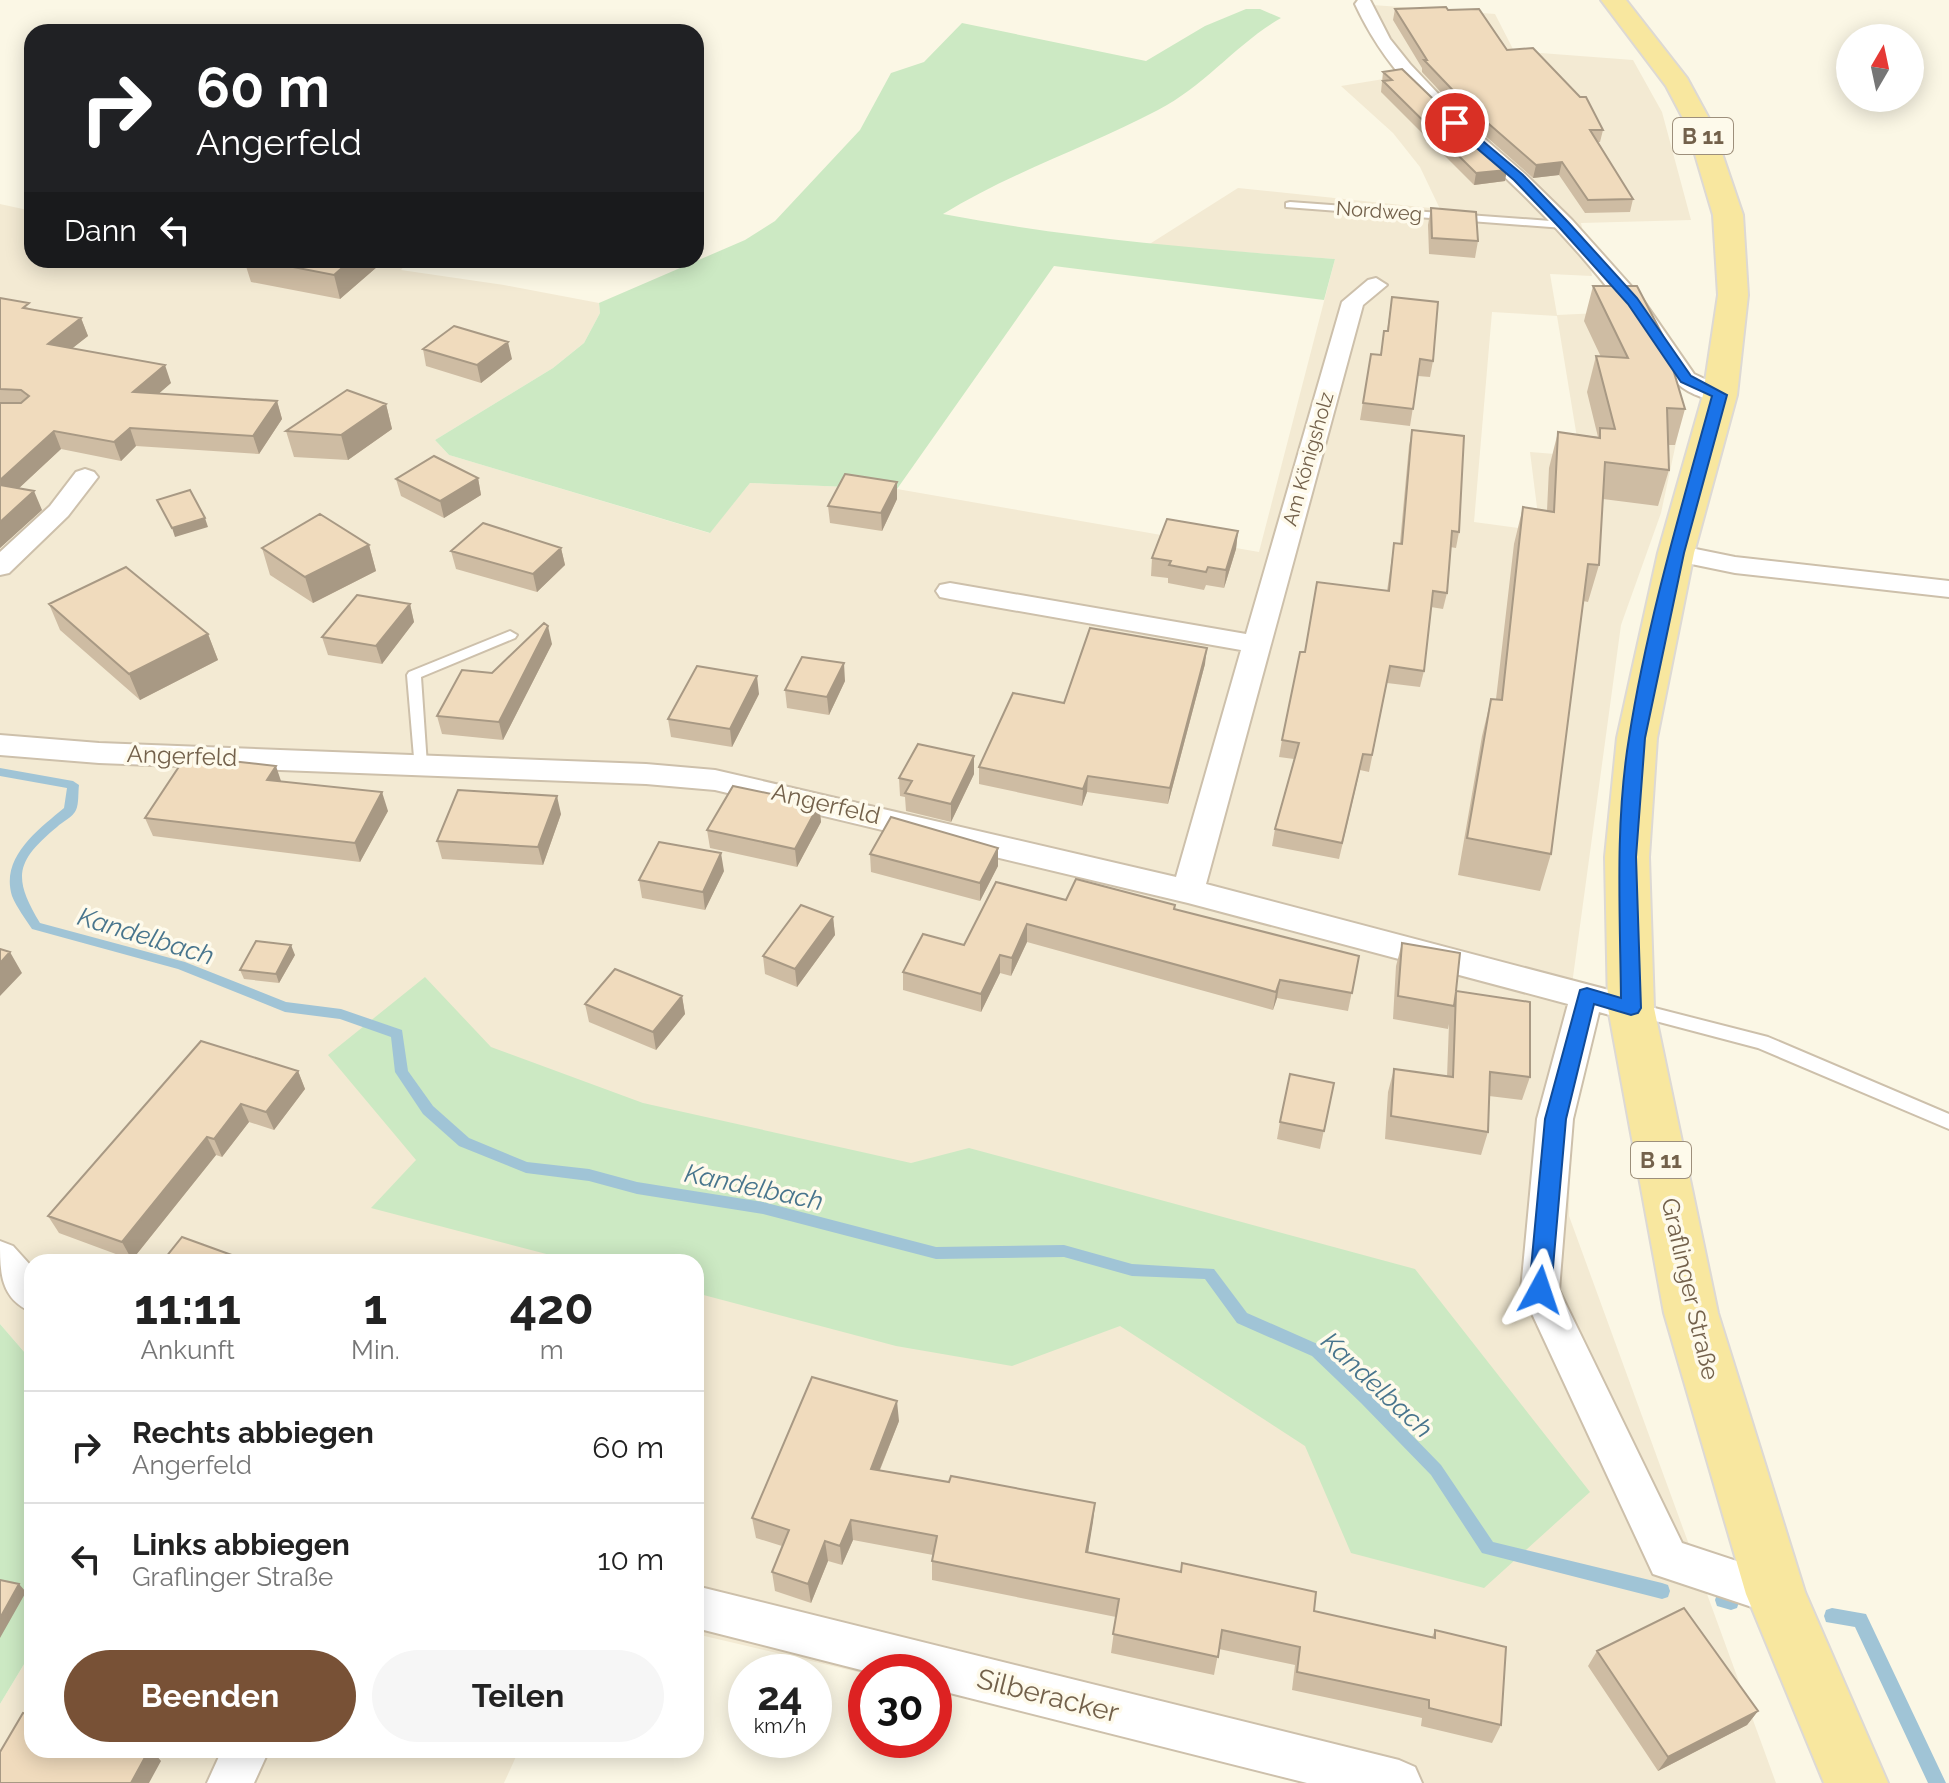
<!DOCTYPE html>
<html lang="de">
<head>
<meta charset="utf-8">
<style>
	:root { --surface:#fff; --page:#f6f6f6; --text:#222; --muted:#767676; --line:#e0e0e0; --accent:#785136 }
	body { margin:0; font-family:Raleway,sans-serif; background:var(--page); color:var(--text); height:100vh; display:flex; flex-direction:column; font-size:30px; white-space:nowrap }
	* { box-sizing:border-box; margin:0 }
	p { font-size:26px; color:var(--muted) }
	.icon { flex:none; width:44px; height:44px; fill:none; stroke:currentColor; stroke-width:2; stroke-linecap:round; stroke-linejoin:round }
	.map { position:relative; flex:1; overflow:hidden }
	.drawer { position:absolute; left:24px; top:1254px; width:680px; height:504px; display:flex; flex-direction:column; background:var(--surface); border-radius:24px; box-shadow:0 4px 20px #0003 }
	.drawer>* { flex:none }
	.hud { position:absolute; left:24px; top:24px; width:680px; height:244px; border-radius:24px; box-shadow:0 4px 20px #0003; background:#202124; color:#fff; overflow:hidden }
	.needle { width:52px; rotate:9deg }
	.fabs { position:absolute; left:1836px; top:24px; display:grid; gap:16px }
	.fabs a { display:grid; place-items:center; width:88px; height:88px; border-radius:50%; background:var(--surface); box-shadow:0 4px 20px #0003; font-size:40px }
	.speed { position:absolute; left:728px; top:1654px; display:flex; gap:16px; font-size:40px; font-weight:700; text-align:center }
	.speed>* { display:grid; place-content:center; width:104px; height:104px; border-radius:50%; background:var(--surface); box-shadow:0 4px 20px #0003; line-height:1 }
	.speed small { font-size:20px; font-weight:400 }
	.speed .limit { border:12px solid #d22; background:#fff; color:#111 }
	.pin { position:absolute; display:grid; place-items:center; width:68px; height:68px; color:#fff; margin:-34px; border:4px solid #fff; border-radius:50%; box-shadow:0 2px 8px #0007 }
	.me { position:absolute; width:88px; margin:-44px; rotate:5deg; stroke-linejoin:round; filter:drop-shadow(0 0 6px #0008) }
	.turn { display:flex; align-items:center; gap:28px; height:168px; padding:0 40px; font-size:36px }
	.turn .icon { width:104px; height:104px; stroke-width:2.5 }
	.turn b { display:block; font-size:56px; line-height:68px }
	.then { display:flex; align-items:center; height:76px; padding:0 40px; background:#0003; gap:16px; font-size:30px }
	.eta { display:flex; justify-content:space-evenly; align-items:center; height:136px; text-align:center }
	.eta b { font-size:48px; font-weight:700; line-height:56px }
	.cta { display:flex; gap:16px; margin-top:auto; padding:16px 40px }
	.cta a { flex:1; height:92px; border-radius:48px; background:var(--accent); color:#fff; font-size:32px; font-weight:700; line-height:92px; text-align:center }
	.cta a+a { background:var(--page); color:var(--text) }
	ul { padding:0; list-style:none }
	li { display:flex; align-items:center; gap:24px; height:112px; padding:0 40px; border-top:2px solid var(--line) }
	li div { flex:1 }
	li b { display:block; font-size:30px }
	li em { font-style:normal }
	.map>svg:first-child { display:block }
</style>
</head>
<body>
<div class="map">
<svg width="1949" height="1783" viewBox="0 0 1949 1783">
	<rect width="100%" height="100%" fill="#fbf7e5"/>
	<!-- residential -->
	<path fill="#f3ead3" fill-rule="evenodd" d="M1373 5 1495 14 1514 51 1633 60 1662 112 1691 220 1581 223 1592 276 1550 274 1557 315 1620 312 1682 415 1661 513 1621 625 1573 977 1569 1216 1776 1783H1338L934 1689V1672L866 1674 696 1634V1262H32V1361L0 1324V204L32 211V260H409L401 270 504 285 599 303 600 313 584 343 553 368 435 440 449 455 709 533 750 483 897 489 1259 552 1335 259 1148 245 1238 188 1440 209 1420 167 1393 133 1341 86 1402 76 1377 46 1363 22 1357 7ZM1492 312 1557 316 1580 456 1530 452 1540 531 1474 522Z
		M32 1651V1750H519L504 1783H0V1704Z"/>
	<!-- green -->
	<path fill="#cce9c3" d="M1246 9H1260L1281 18C1238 42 1206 85 1158 110 1088 147 1011 172 943 214 1073 239 1203 249 1335 259L1324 300 1054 266 897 489 750 483 710 533 449 455 435 440 553 368 584 343 600 313 599 303 745 240 775 221 860 130 891 73 924 62 962 23 1146 61 1205 26Z
		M425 977 491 1047 643 1103 911 1163 969 1148 1415 1269 1590 1492 1484 1588 1351 1553 1305 1446 1120 1326 1012 1366 896 1346 696 1293V1262H577L371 1208 416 1160 328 1055Z
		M0 1324 32 1361V1651L0 1704Z"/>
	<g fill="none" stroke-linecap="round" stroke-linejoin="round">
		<!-- stream -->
		<path fill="#a0c4d6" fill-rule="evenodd" d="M0 768 73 781 79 785C78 792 79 804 76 810 73 817 62 822 57 827 16 861 12 877 40 923L185 962 286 1002 341 1009 402 1030 408 1071 433 1106 469 1138 527 1162 589 1169 637 1182 763 1202 936 1247 1064 1245 1132 1264 1214 1269 1247 1313 1322 1346 1371 1393 1441 1465 1493 1542 1662 1583 1668 1585 1670 1591 1668 1597 1662 1599 1482 1553 1431 1475 1361 1403 1312 1356 1237 1323 1205 1279 1132 1276 1064 1257 936 1259 763 1214 637 1194 589 1181 526 1173 459 1146 423 1114 395 1072 391 1037 340 1019 285 1012 178 969 32 929C25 918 17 908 12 896 0 857 39 829 64 808L67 788 0 776Z
			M1723 1592 1737 1596 1739 1602 1737 1608 1731 1610 1717 1606 1715 1600 1717 1594Z
			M1832 1608 1866 1614 1946 1783H1928L1855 1627 1826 1622 1824 1616 1826 1610Z"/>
		<defs>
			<path id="lane" d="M1290 202 1564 222 1569 225 1564 228 1286 207V203Z
				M510 631 517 635 515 638 421 677 427 765 420 770 415 769 407 675 409 672Z
				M1635 1003 1768 1037 1949 1114V1129L1758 1048 1629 1014 1627 1009 1629 1004Z"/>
			<path id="street" d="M1358 0H1370L1390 39 1410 64 1462 119 1525 174 1572 220 1640 296 1694 374 1728 390 1732 395 1728 400C1714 404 1689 394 1678 384 1668 376 1661 359 1653 349 1612 289 1563 232 1510 182 1449 124 1392 84 1355 4Z
				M1376 278 1387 285 1363 305 1206 884 1643 999 1648 1008 1643 1017 1631 1021 1599 1012 1573 1119 1559 1290 1682 1543 1791 1579 1798 1594 1791 1609 1776 1615 1653 1574 1521 1290 1537 1119 1568 1004 1188 903 715 790 646 784 99 763 0 755V735L99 743 646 764 715 770 1176 877 1241 650 950 599 940 597 936 591 940 585 950 583 1246 634 1342 302 1368 280Z
				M85 469 94 472 98 477 68 516 9 573 0 575V552L50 506 76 472Z
				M1676 545 1735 557 1949 581V597L1735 573 1667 559 1663 553 1667 547Z
				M0 1241 13 1246 32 1267V1312C0 1299 0 1272 0 1241Z
				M696 1586 1399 1760 1415 1767 1422 1783H1307L934 1689V1672H869L696 1628Z
				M222 1750H269L254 1783H207Z"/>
			<path id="primary" d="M1601 0H1626L1687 78 1712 124 1743 215 1748 295 1737 395 1694 553 1657 738 1649 857 1654 1008 1718 1313 1805 1592 1888 1783H1824L1746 1594 1664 1313 1608 1008 1605 857 1617 738 1658 553 1703 395 1718 295 1713 215 1686 124 1666 86Z"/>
		</defs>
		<!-- lane casing -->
		<use href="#lane" stroke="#cdc0ab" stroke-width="4"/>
		<!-- street casing -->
		<use href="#street" stroke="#cdc0ab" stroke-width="4"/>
		<!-- primary casing -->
		<use href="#primary" stroke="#ddd9d4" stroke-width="4"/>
		<!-- lane -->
		<use href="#lane" fill="#fff" fill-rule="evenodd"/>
		<!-- street -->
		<use href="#street" fill="#fff" fill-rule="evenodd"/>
		<!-- primary -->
		<use href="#primary" fill="#f8e79f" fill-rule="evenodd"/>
	</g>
	<!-- wall -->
	<path fill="#cebca3" d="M1395 9 1448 10 1507 50 1603 130 1600 142H1598L1633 199 1630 212 1585 213 1559 175 1533 178 1464 117 1422 72V68L1393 20Z
		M1383 72 1505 181 1474 185 1381 92Z
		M1431 208 1478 241 1475 258 1429 254 1428 225Z
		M244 260H385L340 299 251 282Z
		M1593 286 1685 409 1675 445H1668L1669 470 1658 506 1603 499 1599 565 1588 602 1583 601 1551 854 1540 891 1458 875 1482 736 1491 699H1496L1514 544 1523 507 1547 511 1549 468 1558 432 1598 437 1587 392 1596 356 1601 357 1584 321Z
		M1392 297 1433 361 1430 377 1418 376 1410 426 1360 420 1371 354 1380 355 1387 331Z
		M0 298 32 309 81 318 88 336 72 348 171 383 158 394 277 401 282 419 259 454 136 446 121 461 61 449 18 489 42 510 0 548Z
		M423 349 512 359 481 383 426 366Z
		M386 404 392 429 348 460 294 457 286 431Z
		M1412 430 1459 532 1456 548 1450 547 1447 593 1443 609 1431 607 1424 671 1420 687 1387 683 1369 772 1360 770 1339 859 1272 846 1275 829 1294 759 1279 757 1282 740 1305 652 1387 591 1394 543H1400L1409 446Z
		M478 478 481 495 444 518 401 496 396 479Z
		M897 482V499L882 531 830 523 828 506Z
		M1238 531 1236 549 1224 588 1206 585 1204 590 1168 583V578L1151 576 1152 558Z
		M369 545 376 571 313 603 270 575 262 548Z
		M561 548 565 565 537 592 456 569 451 551Z
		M49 604 208 634 218 660 140 700 60 630Z
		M410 604 414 622 382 664 328 655 322 637Z
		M552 644 503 740 442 734 437 716 492 673Z
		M1205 664 1168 804 1087 792 1082 806 979 784V767L1064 703Z
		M845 681 829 715 787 708 785 690Z
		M759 694 732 747 671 737 668 719Z
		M974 774 951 822 906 811 905 797 900 796 899 778Z
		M281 782 388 811 360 862 153 836 145 818Z
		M819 804 821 822 797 867 710 848 707 830Z
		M561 814 543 865 442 859 437 841Z
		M998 848V866L980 901 871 872 870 854Z
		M724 871 705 910 642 898 639 880Z
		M1066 900 1175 910 1359 956 1348 1011 1277 998 1273 1010 1027 942 1011 976 1000 973 981 1012 903 990V972Z
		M833 917 835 935 797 987 765 974 763 956Z
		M1402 943 1456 991 1530 1077 1522 1100 1489 1096 1488 1132 1481 1155 1385 1139 1388 1092 1394 1069 1447 1077 1449 1024 1448 1029 1393 1019 1396 966Z
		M295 955 279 983 244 979 240 970Z
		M682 996 685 1014 656 1050 589 1022 585 1004Z
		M298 1071 305 1089 274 1130 249 1122 222 1157 216 1155 132 1260 59 1233 48 1216Z
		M1334 1083 1320 1149 1277 1139 1280 1122Z
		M899 1421 880 1470 949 1482 1095 1503 1088 1552 1314 1611 1432 1637 1435 1630 1501 1725 1492 1743 1421 1726 1422 1718 1292 1690 1295 1665 1219 1649 1214 1675 1111 1653 1116 1617 932 1580V1561L933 1555 853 1540 842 1565 828 1561 811 1603 775 1591 772 1572 782 1546 756 1538 752 1518Z
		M1597 1651 1758 1711 1747 1725 1658 1771 1588 1666Z"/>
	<!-- shaded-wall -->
	<path fill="#a89984" d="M1562 162 1559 175 1533 178 1536 165Z
		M1507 170 1505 181 1474 185 1476 173Z
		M351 260H385L340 299 334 275Z
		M81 318 88 336 55 362 48 344Z
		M508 342 512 359 481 383 477 365Z
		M165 365 171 383 140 410 133 392Z
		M277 401 282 419 259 454 253 436Z
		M386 404 392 429 348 460 341 435Z
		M130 428 136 446 121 461 114 442Z
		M54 431 61 449 3 503 0 496V480Z
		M478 478 481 495 444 518 440 501Z
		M897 482V499L882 531 881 513Z
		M34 491 42 510 0 548V522Z
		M205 518 208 527 175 537 172 528Z
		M1238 531 1236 549 1224 588 1226 570Z
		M369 545 376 571 313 603 305 577Z
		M561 548 565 565 537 592 533 574Z
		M410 604 414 622 382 664 376 646Z
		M548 626 552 644 503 740 499 722Z
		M208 634 218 660 140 700 129 674Z
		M1207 648 1205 664 1168 804 1170 788Z
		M844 663 845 681 829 715 827 697Z
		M757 676 759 694 732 747 730 729Z
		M974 756V774L951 822V804Z
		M276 766 282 784 267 780Z
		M1088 776 1087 792 1082 806 1083 789Z
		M382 792 388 811 360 862 355 843Z
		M557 796 561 814 543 865 538 847Z
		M819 804 821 822 797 867 795 849Z
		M998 848V866L980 901V883Z
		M721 853 724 871 705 910 703 892Z
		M833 917 835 935 797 987 795 969Z
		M1027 924V942L1011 976 1012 958Z
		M291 945 295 955 279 983 276 974Z
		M10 952 22 973 0 996V963Z
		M1000 955V973L981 1012V994Z
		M1280 980 1277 998 1273 1010 1276 992Z
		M682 996 685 1014 656 1050 653 1032Z
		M298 1071 305 1089 274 1130 266 1112Z
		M241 1104 249 1122 222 1157 214 1139Z
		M207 1137 216 1155 132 1260 122 1242Z
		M897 1401 899 1421 872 1489 871 1469Z
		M696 1428 700 1444 696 1453Z
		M1095 1503 1093 1522 1085 1571 1086 1552Z
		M851 1520 853 1540 842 1565 840 1546Z
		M825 1541 828 1561 811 1603 808 1584Z
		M19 1584 26 1592 0 1638V1618Z
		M1758 1711 1747 1725 1658 1771 1668 1757Z
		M149 1750H152L161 1761 149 1783H131Z"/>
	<!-- building -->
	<path fill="#f0dbbd" stroke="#a89984" stroke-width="2" d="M1446 7 1448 10 1479 9 1507 50 1533 48 1580 97H1586L1603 130H1590L1633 199 1588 200 1562 162 1536 165 1466 104 1424 60H1427L1395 9Z
		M1402 69 1507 170 1476 173 1383 81 1392 80 1383 72Z
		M1431 208 1476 212 1478 241 1432 238Z
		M257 260H351L334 275Z
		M1593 286H1637L1663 336 1685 409 1667 408 1669 470 1605 462 1599 565 1588 564 1551 854 1467 838 1491 699 1502 700 1523 507 1554 512 1558 432 1600 438V428L1615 429 1596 356 1628 358Z
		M1392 297 1438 302 1433 361 1420 359 1413 409 1363 403 1371 354 1381 355 1384 331H1388Z
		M0 298 29 303 23 308 81 318 48 344 165 365 133 392 277 401 253 436 130 428 114 442 54 431 0 480V403H21L29 396 21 390 0 389Z
		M454 326 508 342 477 365 423 349Z
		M347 390 386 404 341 435 286 431Z
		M1412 430 1464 436 1459 532 1452 531 1447 593 1433 591 1424 671 1390 666 1372 755 1363 754 1342 843 1275 829 1299 743 1282 740 1300 652H1305L1317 582 1389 591 1394 543 1402 544Z
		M434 456 478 478 440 501 396 479Z
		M845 474 897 482 881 513 828 506Z
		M0 485 34 491 0 522Z
		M190 490 205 518 172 528 157 500Z
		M320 514 369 545 305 577 262 548Z
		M1167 519 1238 531 1226 570 1208 567 1206 572 1169 565 1171 561 1152 558Z
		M483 523 561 548 533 574 451 551Z
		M126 567 208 634 129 674 49 604Z
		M357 595 410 604 376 646 322 637Z
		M544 623 548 626 499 722 437 716 462 670 492 673Z
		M1090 628 1207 648 1170 788 1088 776 1083 789 979 767 1013 693 1064 703Z
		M802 657 844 663 827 697 785 690Z
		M697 666 757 676 730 729 668 719Z
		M918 744 974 756 951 804 905 793 912 781 899 778Z
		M186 756 276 766 267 780 382 792 355 843 145 818Z
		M733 786 819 804 795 849 707 830Z
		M458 790 557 796 538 847 437 841Z
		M891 817 998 848 980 883 870 854Z
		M659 842 721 853 703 892 639 880Z
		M1076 879 1175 905 1174 909 1359 956 1352 993 1280 980 1276 992 1027 924 1012 958 1000 955 981 994 903 972 923 934 964 945 996 882 1066 900Z
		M801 905 833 917 795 969 763 956Z
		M256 941 291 945 276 974 240 970Z
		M1402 943 1460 953 1456 991 1530 1002V1077L1490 1072 1488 1132 1391 1116 1394 1069 1453 1077 1456 992 1454 1006 1398 996Z
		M0 949 10 952 0 963Z
		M615 969 682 996 653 1032 585 1004Z
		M201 1041 298 1071 266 1112 241 1104 214 1139 207 1137 122 1242 48 1216Z
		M1290 1074 1334 1083 1324 1131 1280 1122Z
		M182 1237 251 1262H162Z
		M812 1377 897 1401 871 1469 949 1482 951 1476 1095 1503 1086 1552 1181 1572 1182 1563 1316 1592 1314 1611 1435 1638V1630L1506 1647 1501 1725 1429 1708V1700L1297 1672 1300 1647 1222 1630 1218 1657 1113 1634 1119 1599 932 1561 937 1536 851 1520 840 1546 825 1541 808 1584 772 1572 789 1530 752 1518Z
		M0 1580 19 1584 0 1618Z
		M1684 1608 1758 1711 1668 1757 1597 1651Z
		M23 1713 32 1715V1750H149L131 1783H0V1752Z"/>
	<!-- route -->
	<path fill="#1a73e8" stroke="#114b97" stroke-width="2" d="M1451 121H1459L1523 175 1568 222 1637 298 1691 376 1727 395 1684 553 1645 738 1636 857 1641 1008 1638 1013 1631 1015 1594 1004 1566 1119 1551 1290 1548 1297 1540 1300 1532 1297 1529 1290 1545 1119 1580 990 1587 988 1621 998C1620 911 1615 823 1629 738 1647 622 1681 509 1712 396L1681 382 1628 304 1559 227 1514 180 1451 126Z"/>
	<g text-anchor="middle" stroke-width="7" stroke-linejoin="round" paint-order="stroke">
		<!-- far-street labels -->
		<g font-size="20" fill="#73614b" stroke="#fefaeb">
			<text transform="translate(1379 211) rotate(4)" y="7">Nordweg</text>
			<text transform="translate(1308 459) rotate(-74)" y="7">Am Königsholz</text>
		</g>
		<!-- shield labels -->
		<g fill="#fefaeb" stroke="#9d8f7b" stroke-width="2">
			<rect x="1673" y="118" width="60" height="36" rx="6"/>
			<rect x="1631" y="1142" width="60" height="36" rx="6"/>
		</g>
		<g font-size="22" font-weight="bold" fill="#73614b">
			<text x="1703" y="144">B 11</text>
			<text x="1661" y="1168">B 11</text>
		</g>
		<!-- street labels -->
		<g font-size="24" fill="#73614b" stroke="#fefaeb">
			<text transform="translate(182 756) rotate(2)" y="8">Angerfeld</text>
			<text transform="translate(826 804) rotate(13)" y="8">Angerfeld</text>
			<text transform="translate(1690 1289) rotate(77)" y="8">Graflinger Straße</text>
		</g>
		<!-- water labels -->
		<g font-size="26" font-style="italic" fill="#48758d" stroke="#fefaeb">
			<text transform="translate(146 936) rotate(17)" y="9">Kandelbach</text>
			<text transform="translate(754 1187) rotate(12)" y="9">Kandelbach</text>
			<text transform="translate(1377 1385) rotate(43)" y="9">Kandelbach</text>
		</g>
		<!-- near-street labels -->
		<g font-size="28" fill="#73614b" stroke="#fefaeb">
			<text transform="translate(1048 1695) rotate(14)" y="10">Silberacker</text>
		</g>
	</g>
</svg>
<div class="fabs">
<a><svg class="needle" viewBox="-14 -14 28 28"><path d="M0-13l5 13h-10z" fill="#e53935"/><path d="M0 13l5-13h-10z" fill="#767676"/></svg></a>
</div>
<div class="speed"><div>24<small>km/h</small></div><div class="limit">30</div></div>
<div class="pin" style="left:1455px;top:123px;background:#d93025"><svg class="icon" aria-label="arrive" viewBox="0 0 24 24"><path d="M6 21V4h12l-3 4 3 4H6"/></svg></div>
<svg class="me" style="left:1540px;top:1290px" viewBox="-20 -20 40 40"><path d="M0-17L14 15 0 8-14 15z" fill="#1a73e8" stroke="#fff" stroke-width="4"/></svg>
<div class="hud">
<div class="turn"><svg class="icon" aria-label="right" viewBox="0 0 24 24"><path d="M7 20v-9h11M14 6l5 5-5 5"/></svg><div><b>60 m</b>Angerfeld</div></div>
<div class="then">Dann<svg class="icon" aria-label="left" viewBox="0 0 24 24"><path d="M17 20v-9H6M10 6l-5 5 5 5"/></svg></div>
</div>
<section class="drawer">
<div class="eta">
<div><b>11:11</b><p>Ankunft</p></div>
<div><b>1</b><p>Min.</p></div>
<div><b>420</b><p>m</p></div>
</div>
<ul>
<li><svg class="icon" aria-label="right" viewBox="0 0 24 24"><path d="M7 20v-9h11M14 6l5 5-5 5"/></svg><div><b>Rechts abbiegen</b><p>Angerfeld</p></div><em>60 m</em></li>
<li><svg class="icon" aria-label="left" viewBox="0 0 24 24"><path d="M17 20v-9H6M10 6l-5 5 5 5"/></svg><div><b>Links abbiegen</b><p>Graflinger Straße</p></div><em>10 m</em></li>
</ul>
<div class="cta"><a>Beenden</a><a>Teilen</a></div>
</section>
</div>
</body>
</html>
